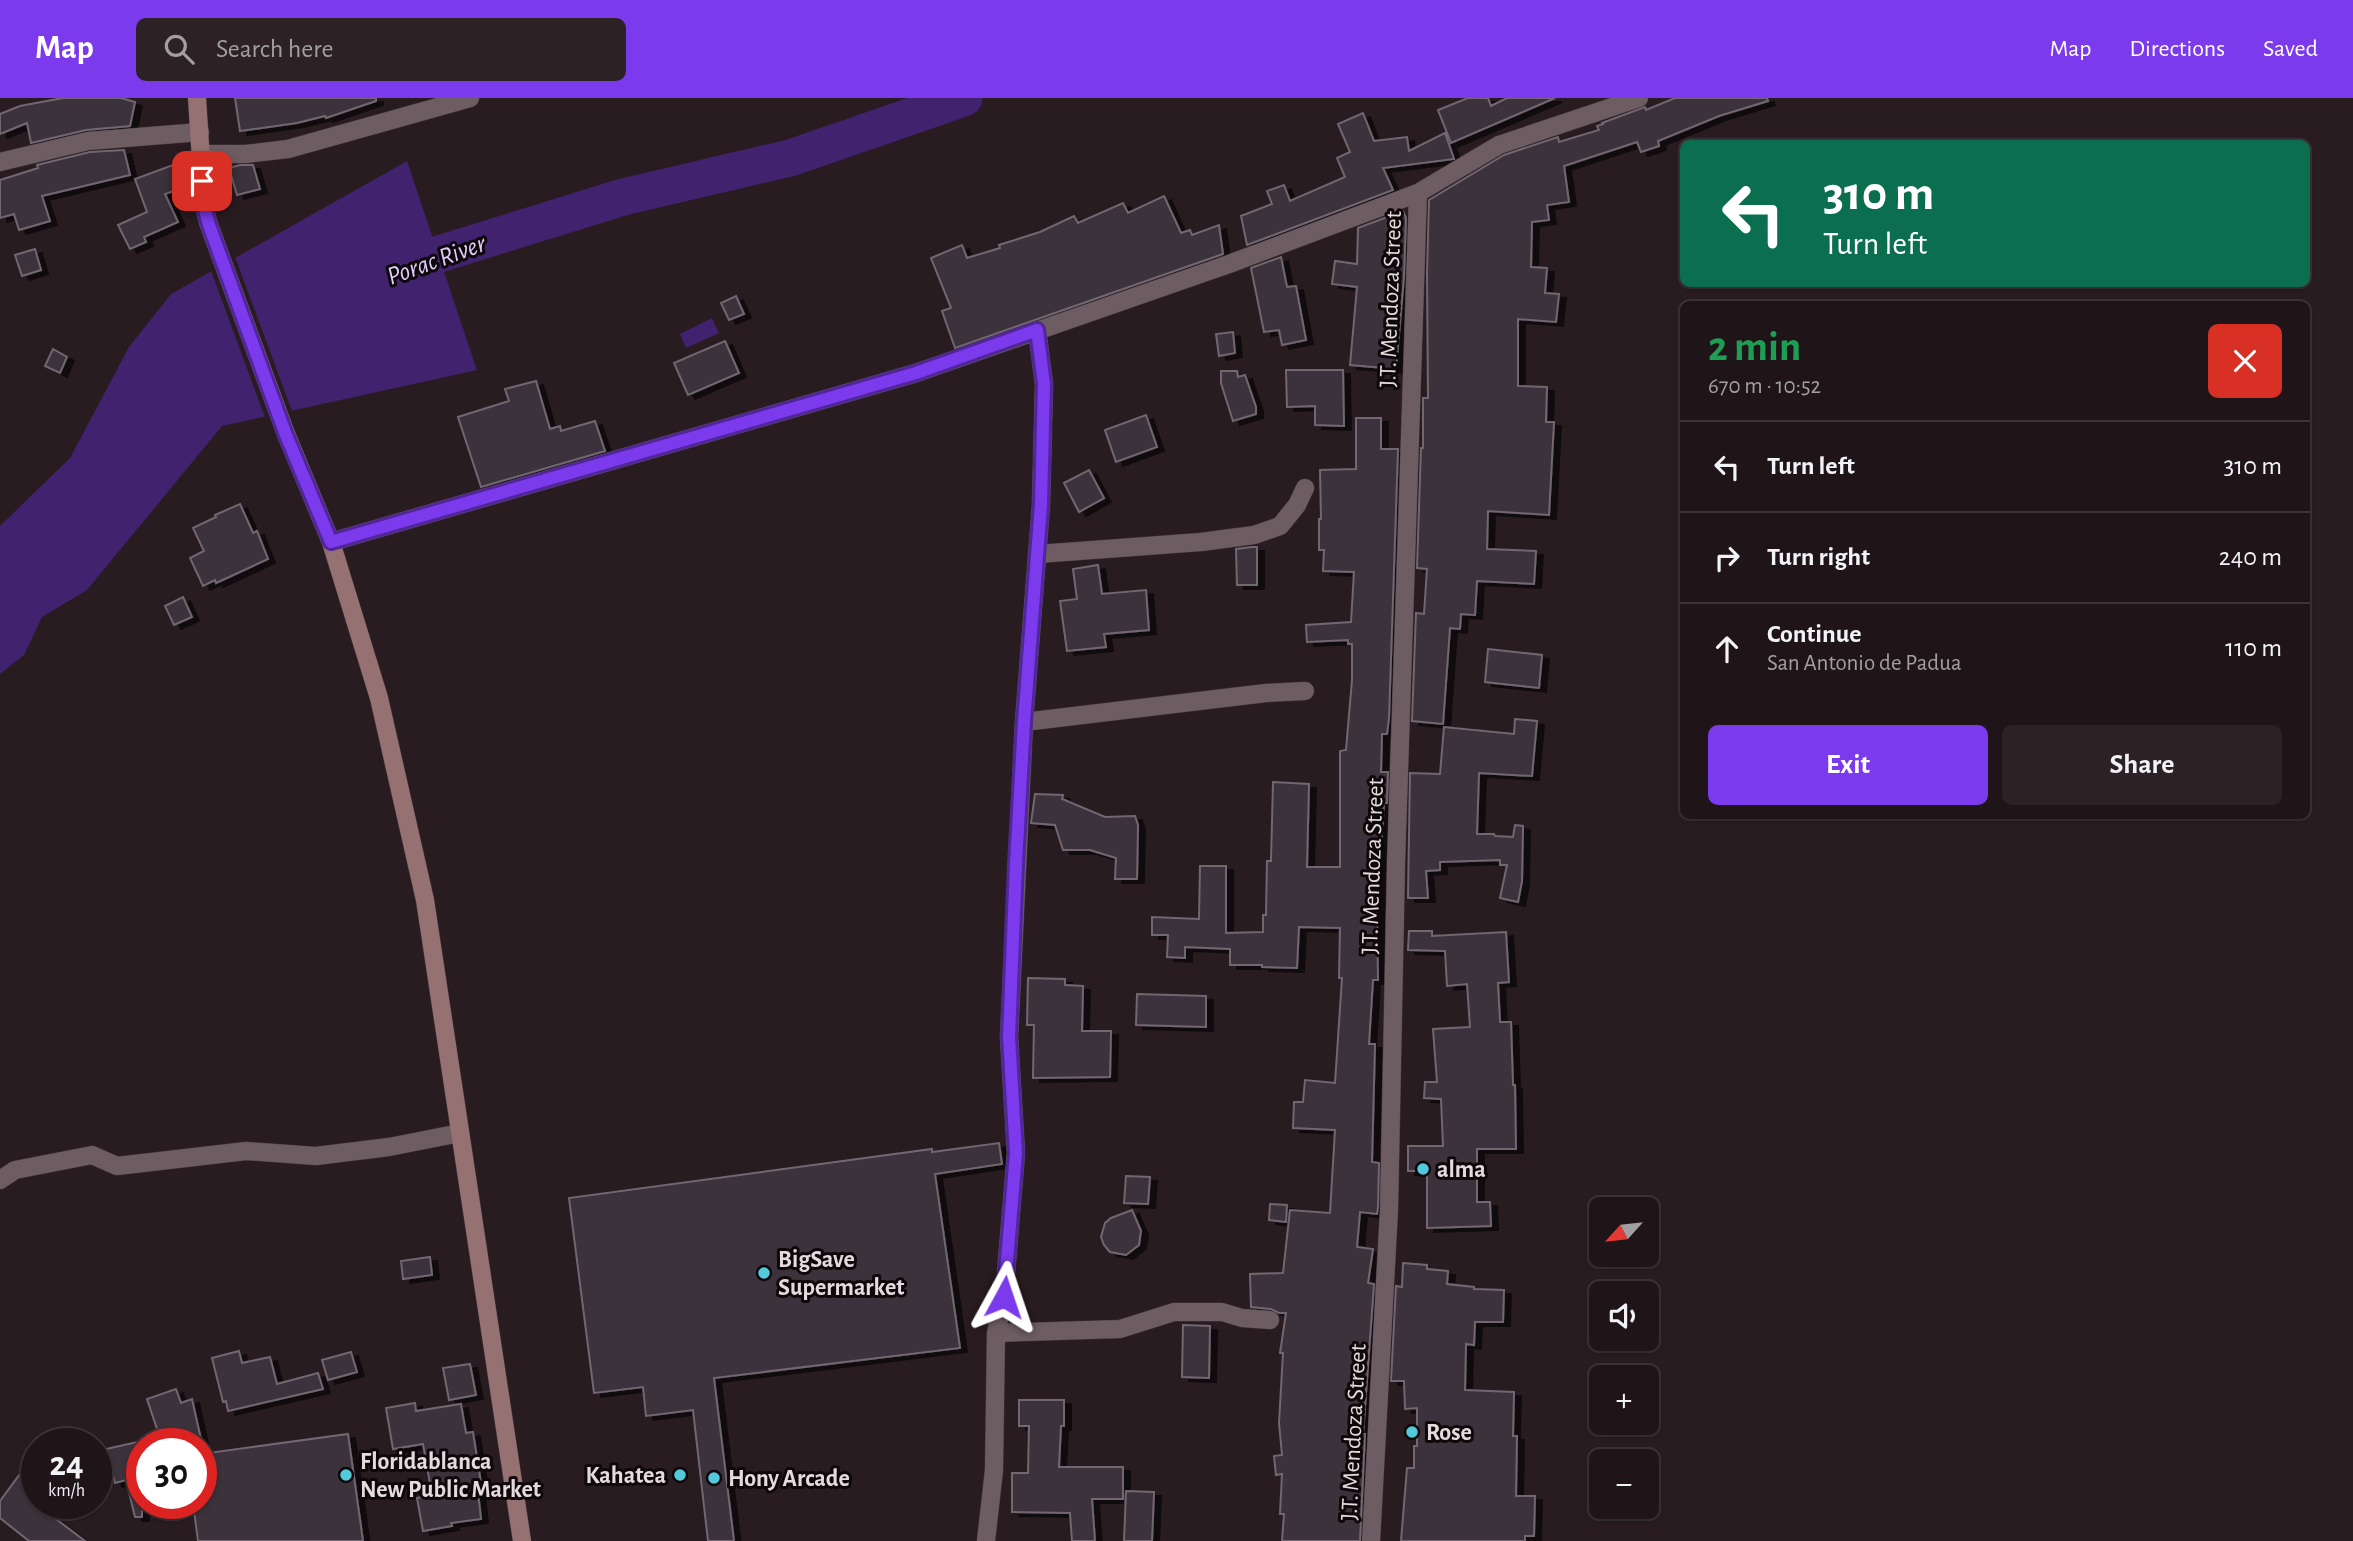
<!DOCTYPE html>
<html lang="en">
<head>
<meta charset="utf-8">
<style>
	:root { --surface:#1f1519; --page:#2c2226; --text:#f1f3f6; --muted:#a19fa2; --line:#3c3438; --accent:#7c3aed }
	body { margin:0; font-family:"Alegreya Sans",sans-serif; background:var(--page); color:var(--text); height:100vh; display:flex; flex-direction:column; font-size:26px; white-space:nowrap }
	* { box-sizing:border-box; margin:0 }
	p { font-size:23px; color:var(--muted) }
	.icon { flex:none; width:38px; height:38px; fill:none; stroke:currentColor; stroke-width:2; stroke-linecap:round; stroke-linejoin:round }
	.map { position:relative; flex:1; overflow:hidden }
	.drawer { position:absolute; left:1680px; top:203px; width:630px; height:518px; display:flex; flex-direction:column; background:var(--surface); border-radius:10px; box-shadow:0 2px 5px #0004,0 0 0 2px var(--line) }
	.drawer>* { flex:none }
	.top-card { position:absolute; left:1680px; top:42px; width:630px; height:147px; border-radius:10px; box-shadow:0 2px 5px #0004,0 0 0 2px var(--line); background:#0b6e4f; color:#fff; overflow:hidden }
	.needle { width:46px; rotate:243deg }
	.controls { position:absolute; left:1589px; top:1099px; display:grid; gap:14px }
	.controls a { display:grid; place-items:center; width:70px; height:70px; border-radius:10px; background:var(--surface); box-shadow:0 2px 5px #0004,0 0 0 2px var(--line); font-size:35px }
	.speed { position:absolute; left:21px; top:1330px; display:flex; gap:14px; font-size:35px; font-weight:700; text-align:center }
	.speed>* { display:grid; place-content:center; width:91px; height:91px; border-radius:50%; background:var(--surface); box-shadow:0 2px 5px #0004,0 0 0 2px var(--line); line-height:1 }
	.speed small { font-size:18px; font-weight:400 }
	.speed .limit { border:10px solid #d22; background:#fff; color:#111 }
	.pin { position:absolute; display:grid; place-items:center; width:60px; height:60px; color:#fff; margin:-30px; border-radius:14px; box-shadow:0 4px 10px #0006 }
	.me { position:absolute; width:77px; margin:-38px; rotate:5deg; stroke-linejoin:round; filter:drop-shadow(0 0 5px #0008) }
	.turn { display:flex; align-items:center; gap:24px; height:147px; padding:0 28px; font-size:32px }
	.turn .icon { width:91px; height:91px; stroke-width:2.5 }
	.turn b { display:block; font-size:49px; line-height:60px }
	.round { display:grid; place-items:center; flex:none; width:74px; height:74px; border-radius:10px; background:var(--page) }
	.head { display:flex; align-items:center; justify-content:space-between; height:119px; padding:0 28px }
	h1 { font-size:42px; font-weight:700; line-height:52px; color:#1e9e55 }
	.button { display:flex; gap:14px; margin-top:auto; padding:14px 28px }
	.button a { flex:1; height:80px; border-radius:10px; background:var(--accent); color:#fff; font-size:28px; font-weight:700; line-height:80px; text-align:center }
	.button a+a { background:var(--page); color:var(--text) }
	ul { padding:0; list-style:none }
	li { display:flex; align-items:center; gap:21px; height:91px; padding:0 28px; border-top:2px solid var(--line) }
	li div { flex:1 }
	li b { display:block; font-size:26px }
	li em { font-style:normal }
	header { display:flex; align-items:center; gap:42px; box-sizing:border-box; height:98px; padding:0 35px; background:var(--accent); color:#fff }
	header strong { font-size:33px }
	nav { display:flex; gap:38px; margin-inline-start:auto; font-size:24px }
	.search { width:490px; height:63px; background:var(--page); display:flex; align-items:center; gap:18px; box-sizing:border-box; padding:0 24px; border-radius:10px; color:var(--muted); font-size:26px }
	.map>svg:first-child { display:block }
</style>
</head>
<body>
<header>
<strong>Map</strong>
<div class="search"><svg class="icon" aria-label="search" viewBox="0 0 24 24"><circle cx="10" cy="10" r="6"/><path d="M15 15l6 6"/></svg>Search here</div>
<nav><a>Map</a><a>Directions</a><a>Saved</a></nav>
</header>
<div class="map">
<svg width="2353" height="1443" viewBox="0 0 2353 1443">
	<defs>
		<filter id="shadow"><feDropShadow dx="7" dy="4" stdDeviation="0" flood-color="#0009"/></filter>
	</defs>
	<rect width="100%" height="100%" fill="#291c21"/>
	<!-- water -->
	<path fill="#40226f" d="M407 63 477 272 222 328 87 492 42 519 24 557 0 576V428L70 360 129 249 171 196Z
		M712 220 719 235 686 250 680 236Z"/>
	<!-- pier -->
	<path fill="#291c21" d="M234 156 293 316 266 322 210 170Z"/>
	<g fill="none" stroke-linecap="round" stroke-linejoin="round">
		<!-- river -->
		<path stroke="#40226f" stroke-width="37" d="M393 175 423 161 623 99 790 60 964 0"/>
	</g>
	<!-- building -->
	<path fill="#3a303a" stroke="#716671" stroke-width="2" filter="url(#shadow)" d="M63 0H121L135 4 130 28 86 32 31 45 27 25 0 36V16L20 8Z
		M235 0H376V3L326 20 325 18 297 25 240 33Z
		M1468 0H1488L1491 8 1507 0H1555L1451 45 1438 12Z
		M1675 0H1767L1768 3 1719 18 1658 43 1659 48 1641 54 1637 44 1564 68 1569 104 1547 107 1549 122 1532 124 1531 169 1547 170 1545 195 1559 196 1556 224 1518 221V288L1547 289 1546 324H1554L1549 417 1488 413 1487 451 1536 453 1534 486 1477 483 1475 517 1461 516 1460 531 1450 530 1443 626 1412 623 1416 515 1424 516 1427 471 1417 470 1421 350H1423V300H1428L1427 176 1429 102 1504 57 1558 39 1559 44 1599 32 1597 28 1603 26 1602 25 1645 9 1646 12Z
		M1363 15 1374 43 1407 39 1409 53 1445 35 1454 61 1383 70 1393 92 1247 147 1241 118 1272 106 1267 93 1284 87 1290 103 1345 79 1337 60 1350 54 1338 26Z
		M124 52 130 77 42 98 50 123 19 132 14 116 0 120V82L38 70 37 67 90 54Z
		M173 67 182 90 165 96 178 124 144 139 146 144 130 151 118 127 147 114 135 81Z
		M240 67H253L260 91 237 97 229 70Z
		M1164 98 1181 135 1190 132 1192 137 1219 127 1223 156 955 250 942 213 951 210 931 160 962 147 967 160 1000 150 999 147 1040 134 1074 118 1078 125 1123 105 1128 115Z
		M1403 113 1406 120 1404 179 1396 271 1350 267 1357 189 1332 186 1335 163 1357 166 1358 130Z
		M35 151 41 172 22 178 15 157Z
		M1281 159 1287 189 1296 188 1306 242 1282 247 1279 232 1264 234 1251 170Z
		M736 198 744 216 729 222 721 205Z
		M1233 234 1235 255 1219 258 1216 236Z
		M725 243 739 275 688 297 674 265Z
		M53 251 67 259 60 275 45 268Z
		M1286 272H1343L1344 328 1315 327V308L1287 309Z
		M1221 273H1237L1238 279 1245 277 1256 309V316L1233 323 1221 285Z
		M536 283 550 331 560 328 561 333 595 323 605 353 481 389 458 319 509 303 505 291Z
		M1146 317 1157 349 1116 364 1105 332Z
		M1356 320H1381V351H1398L1389 620 1387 636H1382L1381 674H1388L1387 705H1384L1377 817 1378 882H1373L1369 946H1375L1372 1064 1379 1065 1378 1109 1377 1116 1360 1114 1357 1149 1373 1151 1368 1185 1374 1186 1363 1336H1365L1360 1443H1282L1284 1416H1280L1282 1376 1276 1377 1274 1358 1282 1357 1279 1325 1283 1255H1280L1286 1215H1279L1271 1211 1251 1209 1250 1176 1283 1175 1290 1112 1330 1115 1335 1032 1293 1030 1294 1004H1303L1305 982 1335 985 1342 880H1339L1340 830 1299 829 1297 870 1262 869V867H1230V851L1185 849V860L1167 859 1168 837H1152V819L1199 821 1200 768H1226V835L1263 834V817H1266L1267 763H1271L1273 684 1309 686 1307 769H1340V653L1346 652 1352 582V546H1348V542L1307 544 1306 527 1351 524 1354 474 1323 473 1324 452H1319V421H1321L1320 372 1356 371Z
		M1089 372 1104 400 1079 414 1064 385Z
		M240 406 253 435 257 433 268 461 216 485 215 482 203 488 190 460 204 453 193 430 216 419 215 417Z
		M1252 449H1257V487H1237L1236 451Z
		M1098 467 1102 496 1146 492 1149 532 1104 536 1106 549 1067 553 1060 503 1077 501 1073 471Z
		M183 499 192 519 174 527 165 508Z
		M1488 551 1542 557 1539 590 1485 584Z
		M1515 621 1537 623 1532 678 1479 675 1477 736H1494L1495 738 1513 739 1515 727 1523 728 1522 783 1518 804 1500 800 1507 767H1500V762L1440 764V772L1426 773 1428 800H1408L1410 675 1440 676 1444 629 1514 636Z
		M1035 696 1063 697 1062 701 1105 719 1135 718 1138 727 1137 781H1115L1116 760 1090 752H1063L1055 727 1031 725Z
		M1409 833H1432V838L1506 834 1509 884 1498 885 1500 924H1511L1513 987H1515L1516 1051H1477V1104H1490L1491 1128 1427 1130V1073H1408V1048H1443L1441 1001 1424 1000 1425 984H1437L1433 931 1470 929 1467 886 1447 888 1445 853 1408 852Z
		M1028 880 1065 881V887L1083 888 1082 933H1111L1110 979 1033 980 1034 927H1027Z
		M1137 896 1206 898V929L1136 927Z
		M999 1045 1002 1066 935 1076 960 1250 714 1280 734 1443H708L693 1312 646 1318 643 1289 594 1295 569 1100 932 1051V1054Z
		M1126 1078 1150 1079 1148 1106 1124 1105Z
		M1270 1106 1287 1107 1286 1124 1269 1122Z
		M1132 1112 1141 1133 1139 1147 1126 1157 1110 1154 1104 1147 1101 1139 1105 1125 1111 1120Z
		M430 1159 432 1177 403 1181 401 1163Z
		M1403 1165 1427 1167V1171L1448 1173 1447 1186 1474 1189V1191L1504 1192 1503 1224H1475L1474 1247 1466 1246 1465 1292 1514 1294 1513 1338H1517L1516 1398H1535L1534 1438H1525V1443H1401L1407 1370H1414V1348H1417V1310L1405 1311 1404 1283H1391L1396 1188 1402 1189Z
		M1183 1227 1210 1228 1209 1280 1182 1279Z
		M239 1253 242 1265 270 1259 277 1286 318 1275 323 1291 228 1313 226 1303 223 1304 212 1260Z
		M351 1254 357 1274 328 1282 322 1262Z
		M470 1266 476 1297 449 1302 443 1270Z
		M176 1291 181 1305 192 1301 202 1346H162L147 1301Z
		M1019 1302H1064V1328H1061L1059 1369H1123V1401H1092L1095 1443H1072L1070 1415 1012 1414V1375H1028L1029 1328H1019Z
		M415 1305 416 1313 461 1306 466 1335 473 1334 477 1360 481 1385H477L481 1421 451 1425 452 1428 423 1433 417 1400 432 1397 423 1346 393 1351 386 1310Z
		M348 1336 363 1443H198L193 1405H201V1356Z
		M142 1343V1419H135L126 1382 115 1385 106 1351Z
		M20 1376 37 1388V1405H49L44 1412 85 1443H29L0 1420V1403Z
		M1126 1393 1154 1394 1152 1443H1124Z"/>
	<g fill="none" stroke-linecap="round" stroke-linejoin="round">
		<defs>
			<path id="street" d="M201 56H246L288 51 470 0
				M0 64 88 43 200 34
				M331 444 916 275 1229 166 1418 95 1499 47 1639 0
				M1038 456 1201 444 1254 437 1280 428 1297 407 1305 390
				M1024 624 1266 595 1305 593
				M0 1082 15 1072 92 1057 117 1068 246 1053 316 1058 389 1049 460 1035
				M996 1235 1120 1231 1174 1214H1222L1242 1220 1270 1222
				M986 1443 994 1372 996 1235 1004 1199 1016 1055 1009 939 1024 624 1041 407 1044 286 1037 232
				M1371 1443 1389 1112 1396 765 1418 95"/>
			<path id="secondary" d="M197 0 204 109 209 127 286 336 331 444 379 600 425 802 522 1443"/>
		</defs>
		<!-- street casing -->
		<use href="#street" stroke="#443a3d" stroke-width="19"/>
		<!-- secondary casing -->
		<use href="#secondary" stroke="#443a3d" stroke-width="19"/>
		<!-- street -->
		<use href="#street" stroke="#6d5d62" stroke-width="18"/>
		<!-- secondary -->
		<use href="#secondary" stroke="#967172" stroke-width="18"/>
	</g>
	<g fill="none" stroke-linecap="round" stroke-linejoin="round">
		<defs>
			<path id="route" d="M202 83 204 109 209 127 286 337 331 444 916 275 1037 232 1044 286 1041 407 1024 624 1016 766 1009 939 1016 1055 1004 1199"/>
		</defs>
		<!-- route casing -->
		<use href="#route" stroke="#51269a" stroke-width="18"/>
		<!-- route -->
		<use href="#route" stroke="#7c3aed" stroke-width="12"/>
	</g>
	<!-- markers -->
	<g fill="#53cadc" stroke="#0e080a" stroke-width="2.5">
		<circle cx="1423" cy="1071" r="7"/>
		<circle cx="764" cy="1175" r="7"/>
		<circle cx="1412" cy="1334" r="7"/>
		<circle cx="346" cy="1377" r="7"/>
		<circle cx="680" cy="1377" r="7"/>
		<circle cx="714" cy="1380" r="7"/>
	</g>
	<g text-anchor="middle" stroke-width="6" stroke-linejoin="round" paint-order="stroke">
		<!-- street labels -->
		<g font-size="24" fill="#e4dbde" stroke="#0e080a">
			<text transform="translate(1390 201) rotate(-88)" y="8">J.T. Mendoza Street</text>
			<text transform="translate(1372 768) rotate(-88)" y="8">J.T. Mendoza Street</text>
			<text transform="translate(1353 1334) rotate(-87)" y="8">J.T. Mendoza Street</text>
		</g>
		<!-- poi labels -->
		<g font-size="24" font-weight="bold" fill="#e4dbde" stroke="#0e080a" text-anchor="start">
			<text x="1437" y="1079">alma</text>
			<text x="778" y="1169">BigSave<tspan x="778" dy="28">Supermarket</tspan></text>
			<text x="1426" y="1342">Rose</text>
			<text x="360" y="1371">Floridablanca<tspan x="360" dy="28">New Public Market</tspan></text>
			<text x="666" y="1385" text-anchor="end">Kahatea</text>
			<text x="728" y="1388">Hony Arcade</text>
		</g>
		<!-- water labels -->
		<g font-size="26" font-style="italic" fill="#dbcffc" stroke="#0e080a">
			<text transform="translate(436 161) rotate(-20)" y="9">Porac River</text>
		</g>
	</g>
</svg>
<div class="controls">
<a><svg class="needle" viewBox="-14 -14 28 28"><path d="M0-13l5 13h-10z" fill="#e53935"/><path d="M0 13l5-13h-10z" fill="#a19fa2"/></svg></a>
<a><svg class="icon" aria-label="sound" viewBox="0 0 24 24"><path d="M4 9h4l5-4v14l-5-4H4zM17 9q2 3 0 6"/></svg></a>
<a>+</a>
<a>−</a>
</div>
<div class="speed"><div>24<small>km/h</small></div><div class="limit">30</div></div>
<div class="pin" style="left:202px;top:83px;background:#d93025"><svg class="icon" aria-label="arrive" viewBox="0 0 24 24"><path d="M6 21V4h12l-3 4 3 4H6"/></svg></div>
<svg class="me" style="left:1004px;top:1199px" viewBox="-20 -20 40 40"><path d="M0-17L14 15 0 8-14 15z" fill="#7c3aed" stroke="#fff" stroke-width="4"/></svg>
<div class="top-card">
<div class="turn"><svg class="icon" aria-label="left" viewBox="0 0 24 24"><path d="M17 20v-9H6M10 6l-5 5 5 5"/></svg><div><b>310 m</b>Turn left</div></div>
</div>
<section class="drawer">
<div class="head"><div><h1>2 min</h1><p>670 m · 10:52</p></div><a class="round" style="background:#d93025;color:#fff"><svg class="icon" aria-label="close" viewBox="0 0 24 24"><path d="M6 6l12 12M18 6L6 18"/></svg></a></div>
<ul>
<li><svg class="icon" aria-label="left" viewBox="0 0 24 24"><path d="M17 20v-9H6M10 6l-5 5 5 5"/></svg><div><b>Turn left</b></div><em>310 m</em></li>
<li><svg class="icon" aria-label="right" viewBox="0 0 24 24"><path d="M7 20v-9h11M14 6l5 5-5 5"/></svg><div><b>Turn right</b></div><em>240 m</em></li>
<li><svg class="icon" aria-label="ahead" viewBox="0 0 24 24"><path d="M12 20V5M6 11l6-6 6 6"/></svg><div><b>Continue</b><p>San Antonio de Padua</p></div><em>110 m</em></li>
</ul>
<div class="button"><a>Exit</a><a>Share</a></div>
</section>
</div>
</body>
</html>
